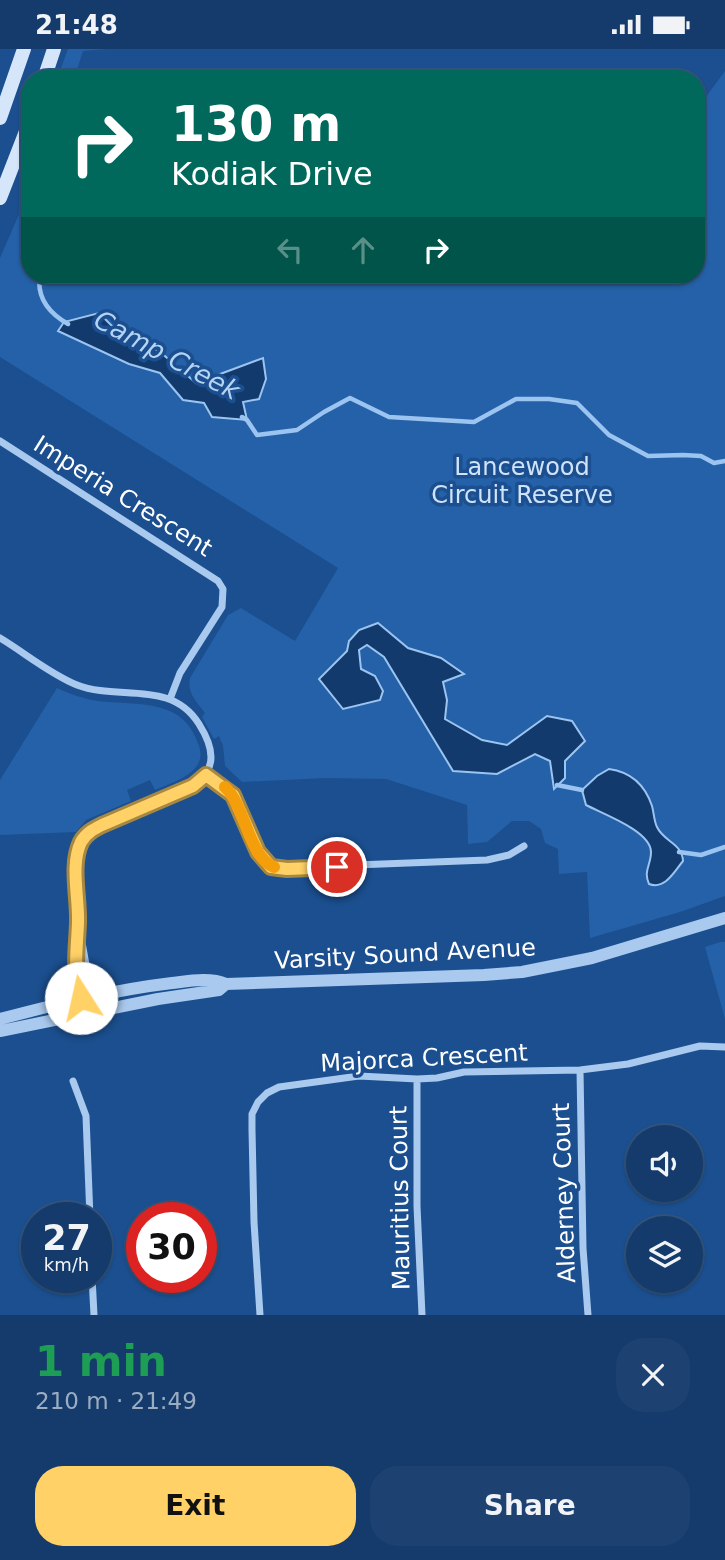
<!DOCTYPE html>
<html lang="en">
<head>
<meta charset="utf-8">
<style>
	:root { --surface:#143b6b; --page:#1d4271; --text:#f1f3f6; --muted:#9dadc1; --line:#33557e; --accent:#ffd166 }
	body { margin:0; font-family:"DejaVu Sans",sans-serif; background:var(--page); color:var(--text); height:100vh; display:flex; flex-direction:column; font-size:26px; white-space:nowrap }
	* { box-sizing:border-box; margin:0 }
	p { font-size:23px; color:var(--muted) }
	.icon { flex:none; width:38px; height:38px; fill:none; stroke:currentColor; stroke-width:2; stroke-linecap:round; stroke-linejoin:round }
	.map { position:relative; height:1266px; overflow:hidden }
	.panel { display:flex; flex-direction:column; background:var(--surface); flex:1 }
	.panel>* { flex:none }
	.top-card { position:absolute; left:21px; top:21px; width:684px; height:214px; border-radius:28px; box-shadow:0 2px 5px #0004,0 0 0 2px var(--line); background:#00695c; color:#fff; overflow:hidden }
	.buttons { position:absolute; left:626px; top:1076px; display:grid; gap:14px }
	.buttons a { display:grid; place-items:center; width:77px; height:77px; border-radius:50%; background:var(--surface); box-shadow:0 2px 5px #0004,0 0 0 2px var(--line); font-size:35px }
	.speed { position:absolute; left:21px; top:1153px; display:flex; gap:14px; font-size:35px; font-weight:700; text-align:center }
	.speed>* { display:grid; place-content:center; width:91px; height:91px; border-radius:50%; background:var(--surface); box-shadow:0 2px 5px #0004,0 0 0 2px var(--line); line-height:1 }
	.speed small { font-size:18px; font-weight:400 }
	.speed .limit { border:10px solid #d22; background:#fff; color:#111 }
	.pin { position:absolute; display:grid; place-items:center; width:60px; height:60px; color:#fff; margin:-30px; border:4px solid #fff; border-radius:50%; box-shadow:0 2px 7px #0007 }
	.me { position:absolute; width:77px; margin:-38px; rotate:350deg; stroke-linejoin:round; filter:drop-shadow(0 0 5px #0008) }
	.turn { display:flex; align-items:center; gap:24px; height:147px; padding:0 35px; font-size:32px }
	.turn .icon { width:91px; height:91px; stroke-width:2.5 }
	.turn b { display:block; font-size:49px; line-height:60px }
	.lanes { display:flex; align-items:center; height:66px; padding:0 35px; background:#0003; justify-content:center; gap:35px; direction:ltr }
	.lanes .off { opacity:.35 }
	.round { display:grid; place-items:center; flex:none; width:74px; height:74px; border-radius:28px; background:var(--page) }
	.head { display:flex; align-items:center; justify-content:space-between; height:119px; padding:0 35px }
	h1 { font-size:42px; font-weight:700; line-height:52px; color:#1e9e55 }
	.cta { display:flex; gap:14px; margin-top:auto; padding:14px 35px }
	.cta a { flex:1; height:80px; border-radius:28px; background:var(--accent); color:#111; font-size:28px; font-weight:700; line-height:80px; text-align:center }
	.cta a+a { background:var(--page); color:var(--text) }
	.status { display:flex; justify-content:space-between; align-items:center; height:49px; padding:0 35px; background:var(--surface); direction:ltr }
	.status svg { height:19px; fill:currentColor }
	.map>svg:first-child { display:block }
</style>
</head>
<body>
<div class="status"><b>21:48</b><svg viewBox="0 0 49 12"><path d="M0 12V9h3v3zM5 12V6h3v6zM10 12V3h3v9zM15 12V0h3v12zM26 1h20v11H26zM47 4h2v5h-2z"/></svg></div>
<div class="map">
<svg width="725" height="1266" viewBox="0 0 725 1266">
	<rect width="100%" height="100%" fill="#1b4f8f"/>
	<!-- green -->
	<path fill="#2461a8" d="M68 0H107L83 2 74 30H57Z
		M725 22V847L680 863 590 889 587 823 559 825 558 800 545 794 541 780 529 772H512L487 793 468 795 467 756 386 730 325 729 242 733 225 717 223 697 219 687 214 690 202 668 205 664C196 652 187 644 190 629L228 566 241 559 295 592 338 519 0 308V209L30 140V226H696L697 50 705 49Z
		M57 639C70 645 84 650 98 652 138 657 184 648 199 697 208 724 173 733 155 741L150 731 127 741 131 752 86 771 76 783 0 786V731Z
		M720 893H725V970L705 898Z"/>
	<!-- water -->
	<path fill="#123a6d" stroke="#9cc4f0" stroke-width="2" d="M99 264 115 280 117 291 159 302 196 334 263 309 266 330 259 350 243 353 247 371 212 368 204 354 183 351 160 324 129 315 58 282 64 273Z
		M378 574 408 599 441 609 464 625 443 633 447 651 445 670 482 691 507 696 547 667 572 672 585 692 565 712V729L554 740 550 712 535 705 497 725 453 722 384 608 367 596 359 601 361 620 375 627 383 642 380 651 343 660 319 630 347 602 349 592 359 581Z
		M609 720C631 723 645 736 652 757 654 764 654 772 657 778 664 793 682 794 683 812 674 823 665 841 649 835 643 822 651 816 651 803 651 782 603 765 586 756L582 741 597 727Z"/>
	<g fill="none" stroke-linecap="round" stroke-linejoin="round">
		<!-- stream -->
		<path stroke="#9cc4f0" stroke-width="4.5" d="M40 226C36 249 49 264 68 275
			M242 368 247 371 257 386 297 381 324 363 350 349 389 368 474 373 516 350H549L577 354 609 386 648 407 683 406 701 407 714 414 725 412
			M557 736 582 741
			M679 803 701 806 725 798"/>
		<!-- minor -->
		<path stroke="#a9c9ee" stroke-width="7" d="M0 392 218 532 223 540 222 558 180 624 170 650
			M0 589C25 604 50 625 77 636 118 652 171 630 199 675 226 718 205 732 166 749 150 756 133 763 117 770 104 775 88 779 82 792 71 814 78 847 78 871 78 910 69 927 89 964
			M206 726 226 739 232 746C244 765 254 814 277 819L487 811 509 806 524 797
			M80 882 92 949
			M580 1021 583 1199 588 1266
			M417 1030V1157L422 1266
			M73 1032 86 1067 90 1169
			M92 1228 94 1266
			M260 1266 254 1173 252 1081V1065L258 1053 267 1044 279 1038 359 1027 417 1030 437 1029 464 1023 580 1021 628 1015 700 997 725 998"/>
		<!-- tertiary -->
		<path stroke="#a9c9ee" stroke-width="12" d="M0 970C57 955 113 941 172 934 189 932 210 928 226 935L484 926 522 923 592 909 725 869
			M0 982 158 950 219 941 226 935"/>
		<!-- secondary -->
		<path stroke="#d6e6fa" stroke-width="14" d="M44 30 54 0
			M0 69 24 0
			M0 149 30 72"/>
	</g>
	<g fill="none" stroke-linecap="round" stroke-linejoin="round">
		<defs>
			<path id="route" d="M81 949C73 923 77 900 78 874 79 848 70 816 81 793 86 784 94 780 102 776L193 737 206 726 233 746 258 803 271 818 287 820 337 818"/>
		</defs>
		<!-- route casing -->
		<use href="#route" stroke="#a68842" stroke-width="18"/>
		<!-- route -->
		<use href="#route" stroke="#ffd166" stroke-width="12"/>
		<!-- slow -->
		<path stroke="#f59e0b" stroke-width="12" d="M225 738C246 758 248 807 274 818"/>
	</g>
	<g text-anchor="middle" stroke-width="7" stroke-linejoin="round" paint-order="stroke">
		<!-- park labels -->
		<g font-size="24" fill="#cfe3fa" stroke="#1b4f8f">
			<text x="522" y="426">Lancewood<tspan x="522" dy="28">Circuit Reserve</tspan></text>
		</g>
		<!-- street labels -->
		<g font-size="24" fill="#fff" stroke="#1b4f8f">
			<text transform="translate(123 447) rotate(32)" y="8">Imperia Crescent</text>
			<text transform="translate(405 905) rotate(-3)" y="8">Varsity Sound Avenue</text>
			<text transform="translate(424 1009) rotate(-3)" y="8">Majorca Crescent</text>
			<text transform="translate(564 1144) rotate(-92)" y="8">Alderney Court</text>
			<text transform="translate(400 1149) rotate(-91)" y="8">Mauritius Court</text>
		</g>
		<!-- water labels -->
		<g font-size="26" font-style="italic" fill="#b5d3f5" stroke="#1b4f8f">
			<text transform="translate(167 306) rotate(28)" y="9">Camp Creek</text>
		</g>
	</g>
</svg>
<div class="buttons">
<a><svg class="icon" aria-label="sound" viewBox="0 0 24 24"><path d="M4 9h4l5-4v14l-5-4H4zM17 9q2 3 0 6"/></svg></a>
<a><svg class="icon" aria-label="layers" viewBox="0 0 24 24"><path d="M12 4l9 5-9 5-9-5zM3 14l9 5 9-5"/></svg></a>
</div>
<div class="speed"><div>27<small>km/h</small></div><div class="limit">30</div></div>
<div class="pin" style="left:337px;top:818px;background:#d93025"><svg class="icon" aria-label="arrive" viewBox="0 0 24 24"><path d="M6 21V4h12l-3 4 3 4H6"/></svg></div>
<svg class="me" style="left:81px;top:949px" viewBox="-20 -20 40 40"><circle r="19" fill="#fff"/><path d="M0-13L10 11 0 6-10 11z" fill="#ffd166"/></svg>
<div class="top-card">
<div class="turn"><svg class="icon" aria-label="right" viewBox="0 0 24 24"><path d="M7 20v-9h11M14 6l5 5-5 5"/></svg><div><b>130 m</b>Kodiak Drive</div></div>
<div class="lanes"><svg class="icon off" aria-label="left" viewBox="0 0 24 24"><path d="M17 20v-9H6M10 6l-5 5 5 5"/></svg><svg class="icon off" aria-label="ahead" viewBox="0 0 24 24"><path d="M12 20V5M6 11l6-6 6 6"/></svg><svg class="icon" aria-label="right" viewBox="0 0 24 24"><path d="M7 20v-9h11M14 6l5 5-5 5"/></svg></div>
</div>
</div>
<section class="panel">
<div class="head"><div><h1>1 min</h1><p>210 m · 21:49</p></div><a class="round"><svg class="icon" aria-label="close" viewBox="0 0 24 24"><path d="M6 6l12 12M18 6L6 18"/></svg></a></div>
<div class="cta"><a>Exit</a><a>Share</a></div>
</section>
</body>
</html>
